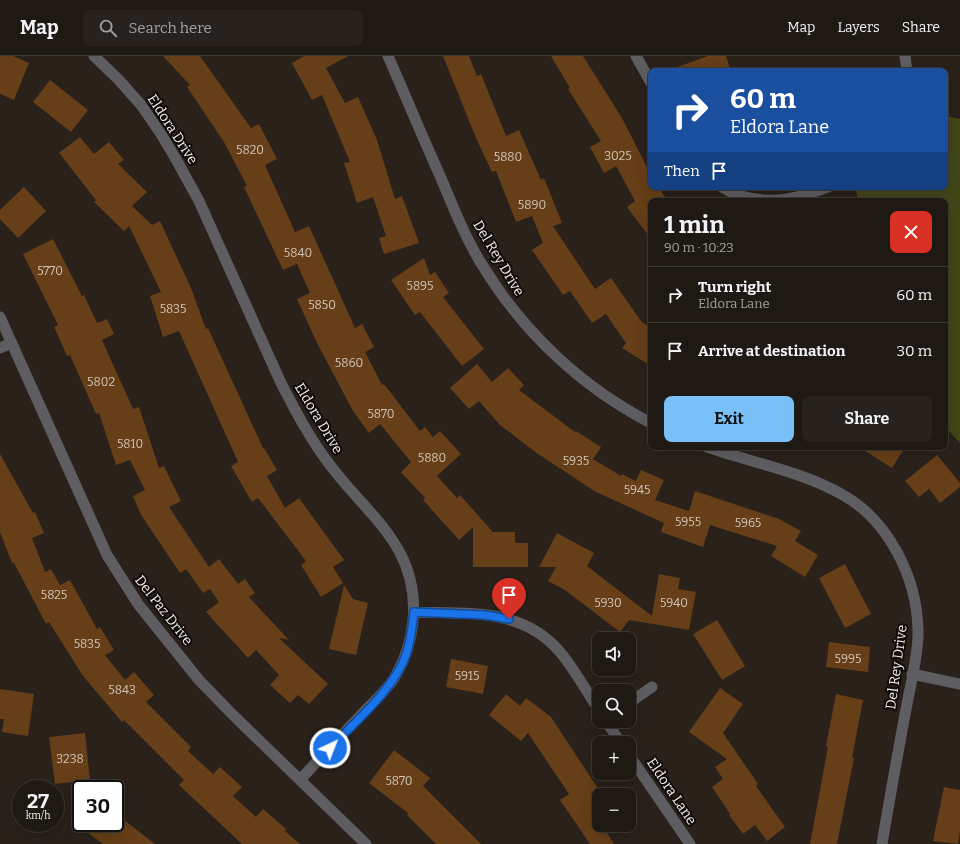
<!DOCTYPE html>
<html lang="en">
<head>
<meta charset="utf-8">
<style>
	:root { --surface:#1f1914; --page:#27221d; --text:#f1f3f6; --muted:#a1a0a0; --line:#3c3834; --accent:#79bff8 }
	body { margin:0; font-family:Bitter,serif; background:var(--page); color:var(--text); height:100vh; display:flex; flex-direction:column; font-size:15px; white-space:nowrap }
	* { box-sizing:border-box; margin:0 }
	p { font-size:13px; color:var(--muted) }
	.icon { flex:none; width:22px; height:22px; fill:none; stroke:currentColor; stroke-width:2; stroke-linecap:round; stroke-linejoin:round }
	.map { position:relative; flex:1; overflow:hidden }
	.panel { position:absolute; left:648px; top:142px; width:300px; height:252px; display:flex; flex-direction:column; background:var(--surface); border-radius:8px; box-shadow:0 4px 16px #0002,0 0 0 1px var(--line) }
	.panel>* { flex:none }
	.guide { position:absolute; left:648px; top:12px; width:300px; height:122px; border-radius:8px; box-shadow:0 4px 16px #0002,0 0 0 1px var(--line); background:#1a4fa0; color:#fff; overflow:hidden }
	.controls { position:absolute; left:592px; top:576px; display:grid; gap:8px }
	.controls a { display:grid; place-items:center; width:44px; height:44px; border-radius:8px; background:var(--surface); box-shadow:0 4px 16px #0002,0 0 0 1px var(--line); font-size:20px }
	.speed { position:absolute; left:12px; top:724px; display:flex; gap:8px; font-size:20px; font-weight:700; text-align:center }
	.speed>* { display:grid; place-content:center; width:52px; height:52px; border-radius:50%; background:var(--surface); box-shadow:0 4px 16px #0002,0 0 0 1px var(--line); line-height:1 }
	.speed small { font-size:10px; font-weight:400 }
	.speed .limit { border:2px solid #111; border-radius:6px; background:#fff; color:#111 }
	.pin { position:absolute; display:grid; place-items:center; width:34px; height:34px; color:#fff; margin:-41px -17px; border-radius:50% 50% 50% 0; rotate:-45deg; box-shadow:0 0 4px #0007 }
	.pin .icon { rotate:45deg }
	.me { position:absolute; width:44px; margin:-22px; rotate:43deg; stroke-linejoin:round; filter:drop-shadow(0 0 3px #0008) }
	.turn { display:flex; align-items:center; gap:14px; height:84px; padding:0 16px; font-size:18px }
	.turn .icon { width:52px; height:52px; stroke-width:2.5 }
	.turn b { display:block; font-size:28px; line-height:34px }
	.then { display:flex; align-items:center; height:38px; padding:0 16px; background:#0003; gap:8px; font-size:15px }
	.round { display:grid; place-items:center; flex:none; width:42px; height:42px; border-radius:8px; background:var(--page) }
	.head { display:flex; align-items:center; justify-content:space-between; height:68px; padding:0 16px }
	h1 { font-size:24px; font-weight:700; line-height:30px }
	.action { display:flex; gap:8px; margin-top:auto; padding:8px 16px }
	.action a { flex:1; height:46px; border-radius:8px; background:var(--accent); color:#111; font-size:16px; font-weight:700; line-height:46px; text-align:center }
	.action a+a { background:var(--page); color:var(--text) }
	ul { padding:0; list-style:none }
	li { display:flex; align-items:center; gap:12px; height:56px; padding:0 16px; border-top:1px solid var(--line) }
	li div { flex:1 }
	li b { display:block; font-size:15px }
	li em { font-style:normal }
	header { display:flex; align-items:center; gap:24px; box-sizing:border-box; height:56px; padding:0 20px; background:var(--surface); border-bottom:1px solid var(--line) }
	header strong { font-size:19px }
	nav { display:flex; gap:22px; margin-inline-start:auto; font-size:14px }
	.search { width:280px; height:36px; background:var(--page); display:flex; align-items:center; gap:10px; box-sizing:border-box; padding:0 14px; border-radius:8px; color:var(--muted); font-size:15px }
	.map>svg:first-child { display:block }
</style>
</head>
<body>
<header>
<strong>Map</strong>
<div class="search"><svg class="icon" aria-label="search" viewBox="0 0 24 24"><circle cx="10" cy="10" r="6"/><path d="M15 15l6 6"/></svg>Search here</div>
<nav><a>Map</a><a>Layers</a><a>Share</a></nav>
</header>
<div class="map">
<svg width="960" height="788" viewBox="0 0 960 788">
	<rect width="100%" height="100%" fill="#29211a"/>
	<!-- green -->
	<path fill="#434617" d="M945 60 960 63V387L945 371V145H858L856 134 864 131H945Z"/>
	<!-- building -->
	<path fill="#663e18" d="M0 0H13L29 7 14 44 0 38Z
		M163 0H200L251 72 259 68 277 103 265 109 295 176 309 170 355 272 362 268 374 291 365 296 382 329 384 328 420 375 425 371 433 381 440 375 461 398 437 420 457 442 460 439 493 476H515V487H528V511H473V471L459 484 423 444 425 442 401 416 411 406 380 368 369 377 353 355 317 287 297 243 310 237 297 208 283 214 244 131 247 130 224 86 187 31 190 29Z
		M304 0H348L326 12 345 47 358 41 377 84 395 143 402 140 419 187 384 198 379 182 386 180 373 141 357 147 344 107 350 106 322 39 312 44 292 7Z
		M443 0H469L477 20 481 18 506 80 519 74 541 124 544 122 562 167 553 170 595 233 611 222 641 265 651 272V310L622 292 626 287 606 258 592 267 570 235 563 239 532 194 543 187 532 160 516 166 496 115 492 116 476 82Z
		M551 0H583L622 62 651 119V131H658L668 145H651V183L627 151 635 145 616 110 604 117 590 91 601 85 568 33 570 32Z
		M708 0H726L731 15H672V13Z
		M50 24 88 54 71 76 33 46Z
		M80 81 94 98 109 86 124 104 118 108 147 136 132 150 152 169 160 165 191 232 206 273 208 272 263 392H264L277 414 267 420 285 452 299 442 344 504 333 511 343 527 321 541 301 509 306 505 258 442 252 446 231 410 238 406 179 275 163 281 150 240 161 236 129 170 124 175 94 146 96 144 59 97Z
		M24 131 46 155 18 182 0 163V154Z
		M53 183 82 240 84 239 97 267 107 263 114 278 102 284 133 353 139 351 159 412 164 410 181 445 169 451 209 511 219 503 238 528 245 523 255 537 249 541 289 584 279 582 328 628 309 648 298 639 290 647 270 629 279 619 256 594 248 602 206 556 219 546 210 533 203 537 186 513 180 517 141 459 133 440 145 434 130 404 116 409 99 357 96 358 70 299 67 300 54 271 58 269 23 198Z
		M424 202 430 219 435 216 449 237 443 241 484 293 462 310 420 256 415 259 391 224Z
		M477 308 492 326 508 312 524 329 519 334 575 376 576 375 601 391 593 403 621 420 622 418 636 425 641 414 664 424 655 444 689 455 695 435 779 463 801 475 795 485 818 499 805 521 771 500 777 490 710 469 703 491 661 476 664 467 596 436 538 398 500 369 479 345 469 353 450 332Z
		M859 391H905L892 412Z
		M0 398 33 457 35 456 44 477 32 482 45 516 51 513 60 529 70 524 97 573 100 571 114 594 105 599 125 624 134 616 154 639 146 646 191 691 188 695 213 718 220 711 242 731 233 740 256 761 263 753 286 773 285 775 300 788H242L179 729 184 724 124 664 122 666 83 620 49 566 46 568 14 507H12L0 476Z
		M937 399 960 427V431L940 447 929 433 919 441 905 425Z
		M557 477 594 497 587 510 652 560 659 518 680 522 678 533 696 536 689 574 629 564 620 576 565 534 548 525 556 511H539Z
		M845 508 871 558 845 572 819 522Z
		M344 529 353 543 368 547 356 599 329 593Z
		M717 564 745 610 722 624 693 578Z
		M829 586 870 591 868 616 826 611Z
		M451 603 488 610 483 638 446 631Z
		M720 632 743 648 723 677 758 728 756 730 785 771 767 785 755 769 743 778 729 759 730 758 712 731 723 723 715 711 727 703 689 676Z
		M0 633 34 638 28 680 2 676 4 663H0Z
		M506 638 520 650 526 642 551 661 599 734V769H602L614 788H590L560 744 569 738 528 677 521 685 489 659Z
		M836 638 863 644 852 702H854L837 788H810L828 691 826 690Z
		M85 677 90 724 55 728 49 681Z
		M394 694 430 722 423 730 481 788H436L407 759 408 757 369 727Z
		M944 731 960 734V775L958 788 933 785Z
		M115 757 155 788H103L75 767H115Z"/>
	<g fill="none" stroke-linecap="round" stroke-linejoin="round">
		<!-- minor -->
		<path stroke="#5d5d62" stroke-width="11" d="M94 0 119 24 141 49 161 78 177 105 199 145 281 327C295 354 309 381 327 405 366 459 420 489 413 565 411 585 406 602 396 619 388 634 373 646 362 658 341 680 320 702 300 724
			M388 0C406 41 423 82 441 122 453 151 465 181 481 207 522 275 581 331 651 367
			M636 0 651 27
			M905 0 907 15
			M722 131C756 152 793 145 828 131
			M0 261 107 499 138 548 199 624 233 659 366 788
			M0 292 12 287
			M707 391C753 407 801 415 843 439 889 465 917 522 918 574 919 596 911 626 907 648 898 695 890 741 882 788
			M414 556C467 558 522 551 560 596 575 614 586 635 599 654
			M912 618 960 628
			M629 647 652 631
			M606 665 621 687
			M629 699 690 788"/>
	</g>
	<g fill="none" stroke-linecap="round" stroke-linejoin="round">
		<defs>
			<path id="route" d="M330 692C355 666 394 633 406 599 411 585 412 571 414 556L485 559 509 563"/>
		</defs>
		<!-- route casing -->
		<use href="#route" stroke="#114b97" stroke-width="10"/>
		<!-- route -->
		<use href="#route" stroke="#1a73e8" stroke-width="7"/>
	</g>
	<g text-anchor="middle" stroke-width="4" stroke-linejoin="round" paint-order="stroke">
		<!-- number labels -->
		<g font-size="12" fill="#d1c3b6">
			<text x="250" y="98">5820</text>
			<text x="618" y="104">3025</text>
			<text x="508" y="105">5880</text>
			<text x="532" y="153">5890</text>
			<text x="298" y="201">5840</text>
			<text x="50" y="219">5770</text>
			<text x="420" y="234">5895</text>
			<text x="322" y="253">5850</text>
			<text x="173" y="257">5835</text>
			<text x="349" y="311">5860</text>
			<text x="101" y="330">5802</text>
			<text x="381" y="362">5870</text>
			<text x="130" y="392">5810</text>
			<text x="432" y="406">5880</text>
			<text x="576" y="409">5935</text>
			<text x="637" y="438">5945</text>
			<text x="688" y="470">5955</text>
			<text x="748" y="471">5965</text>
			<text x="54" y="543">5825</text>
			<text x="608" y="551">5930</text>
			<text x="674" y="551">5940</text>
			<text x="87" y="592">5835</text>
			<text x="848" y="607">5995</text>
			<text x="467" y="624">5915</text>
			<text x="122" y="638">5843</text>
			<text x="70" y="707">3238</text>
			<text x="399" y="729">5870</text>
		</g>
		<!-- street labels -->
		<g font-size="14" fill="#f5efeb" stroke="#0f0b08">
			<text transform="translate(173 73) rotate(57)" y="5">Eldora Drive</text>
			<text transform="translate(499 202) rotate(59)" y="5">Del Rey Drive</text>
			<text transform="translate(319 362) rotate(59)" y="5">Eldora Drive</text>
			<text transform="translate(164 554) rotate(52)" y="5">Del Paz Drive</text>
			<text transform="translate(896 611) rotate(-82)" y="5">Del Rey Drive</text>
			<text transform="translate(672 735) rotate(56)" y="5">Eldora Lane</text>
		</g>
	</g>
</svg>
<div class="controls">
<a><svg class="icon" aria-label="sound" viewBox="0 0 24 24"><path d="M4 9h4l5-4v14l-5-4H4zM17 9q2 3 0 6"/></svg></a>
<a><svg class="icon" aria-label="search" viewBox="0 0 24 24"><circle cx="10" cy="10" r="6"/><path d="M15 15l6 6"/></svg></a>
<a>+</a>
<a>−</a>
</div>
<div class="speed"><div>27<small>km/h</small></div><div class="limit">30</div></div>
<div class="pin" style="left:509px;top:563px;background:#d93025"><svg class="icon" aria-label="arrive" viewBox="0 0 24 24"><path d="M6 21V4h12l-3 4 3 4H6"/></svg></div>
<svg class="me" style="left:330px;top:692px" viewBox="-20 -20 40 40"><circle r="17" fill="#1a73e8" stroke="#fff" stroke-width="3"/><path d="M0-11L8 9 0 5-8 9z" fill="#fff"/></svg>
<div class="guide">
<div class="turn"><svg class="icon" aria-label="right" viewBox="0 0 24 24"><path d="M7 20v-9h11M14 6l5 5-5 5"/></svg><div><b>60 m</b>Eldora Lane</div></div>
<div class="then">Then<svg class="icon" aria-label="arrive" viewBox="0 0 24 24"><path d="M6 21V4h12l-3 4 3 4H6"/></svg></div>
</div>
<section class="panel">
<div class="head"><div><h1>1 min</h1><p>90 m · 10:23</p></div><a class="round" style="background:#d93025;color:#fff"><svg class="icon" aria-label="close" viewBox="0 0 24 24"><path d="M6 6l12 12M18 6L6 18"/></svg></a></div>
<ul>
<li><svg class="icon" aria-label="right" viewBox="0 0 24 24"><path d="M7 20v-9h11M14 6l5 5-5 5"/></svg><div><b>Turn right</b><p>Eldora Lane</p></div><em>60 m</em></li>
<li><svg class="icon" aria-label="arrive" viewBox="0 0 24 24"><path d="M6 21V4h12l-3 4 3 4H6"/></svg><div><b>Arrive at destination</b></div><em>30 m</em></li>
</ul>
<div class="action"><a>Exit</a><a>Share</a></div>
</section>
</div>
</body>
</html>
